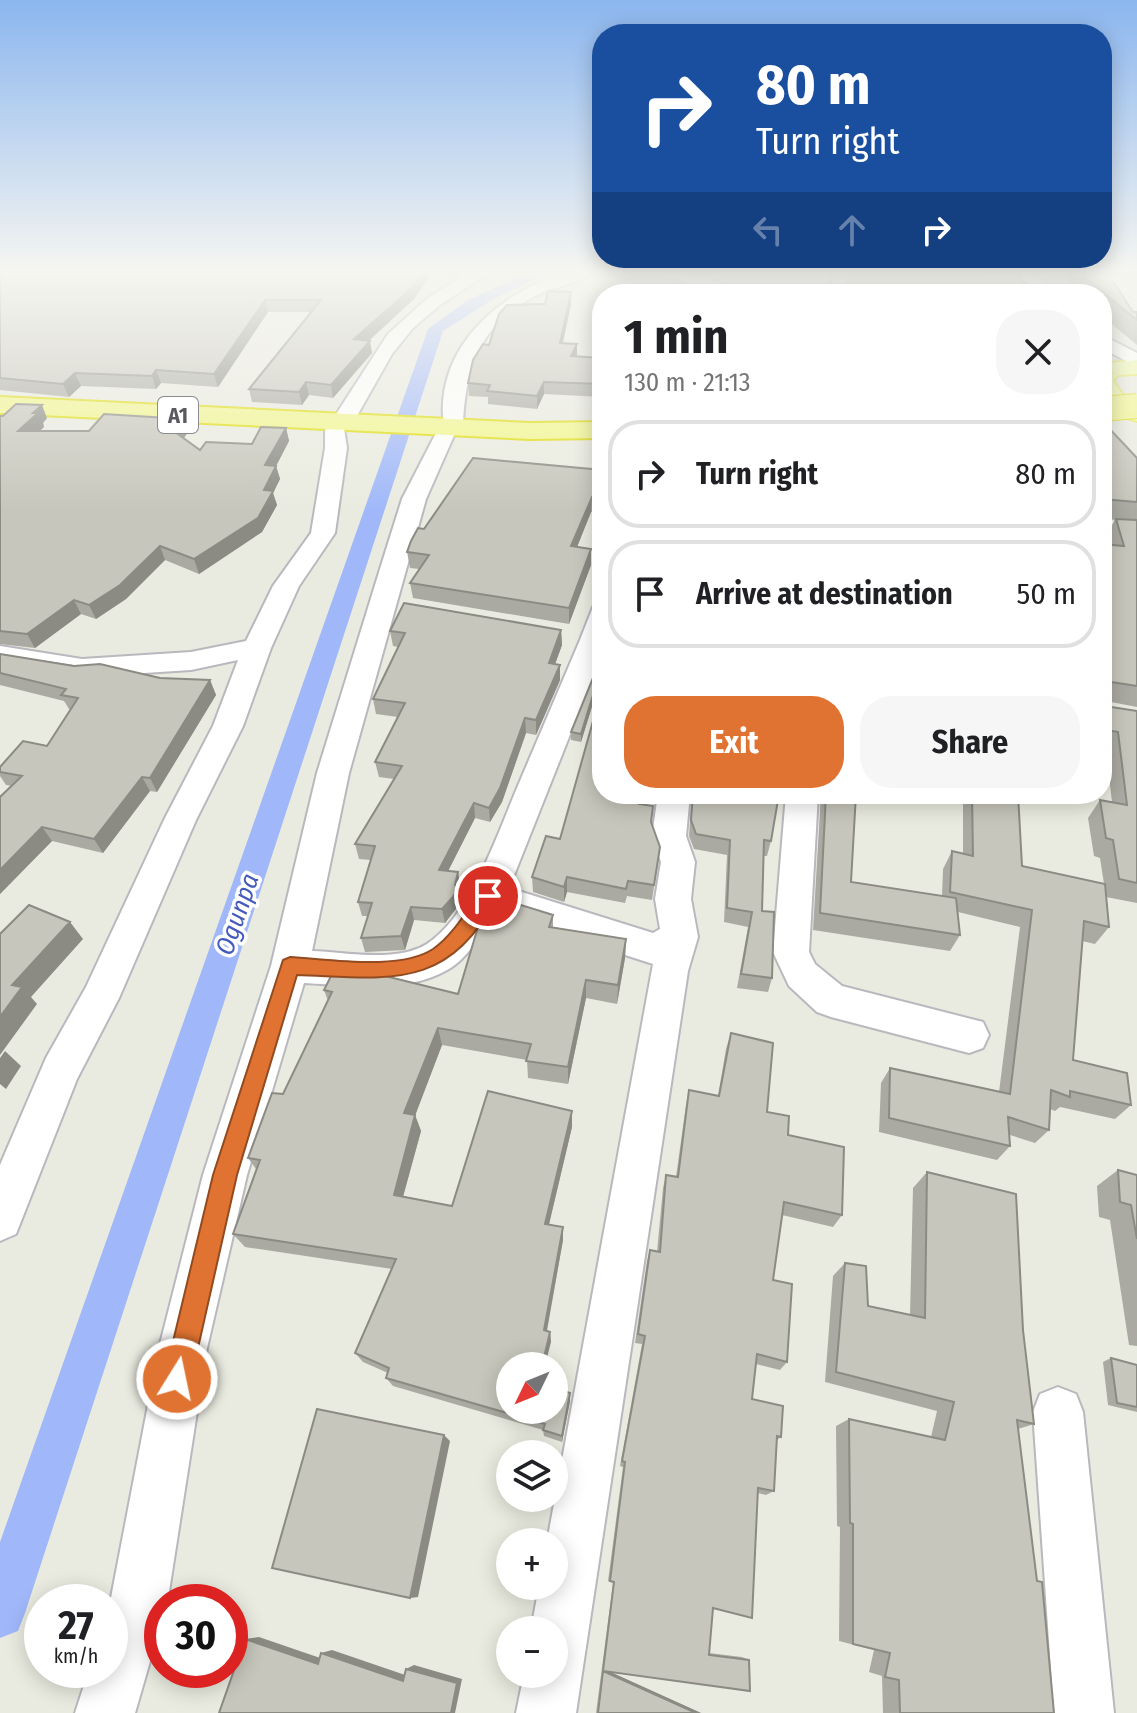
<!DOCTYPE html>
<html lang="en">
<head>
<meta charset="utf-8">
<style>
	:root { --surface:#fff; --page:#f6f6f6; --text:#202124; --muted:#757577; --line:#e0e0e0; --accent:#e07331 }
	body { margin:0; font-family:"Fira Sans Condensed",sans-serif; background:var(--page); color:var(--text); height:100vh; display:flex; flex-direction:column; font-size:30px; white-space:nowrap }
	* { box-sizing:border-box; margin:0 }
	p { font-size:26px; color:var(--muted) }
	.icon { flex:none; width:44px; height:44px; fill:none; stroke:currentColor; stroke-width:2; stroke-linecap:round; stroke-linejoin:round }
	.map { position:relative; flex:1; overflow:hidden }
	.side { position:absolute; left:592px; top:284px; width:520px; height:520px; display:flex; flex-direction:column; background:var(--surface); border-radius:32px; box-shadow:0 4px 20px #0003 }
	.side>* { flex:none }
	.hud { position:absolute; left:592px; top:24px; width:520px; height:244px; border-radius:32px; box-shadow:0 4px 20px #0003; background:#1a4fa0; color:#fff; overflow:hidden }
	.needle { width:52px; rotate:227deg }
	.fabs { position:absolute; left:496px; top:1352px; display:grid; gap:16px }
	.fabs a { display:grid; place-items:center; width:72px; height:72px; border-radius:50%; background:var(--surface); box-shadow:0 4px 20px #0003; font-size:40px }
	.speed { position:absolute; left:24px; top:1584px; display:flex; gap:16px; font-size:40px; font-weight:700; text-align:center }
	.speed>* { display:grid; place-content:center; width:104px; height:104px; border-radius:50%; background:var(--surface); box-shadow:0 4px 20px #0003; line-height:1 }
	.speed small { font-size:20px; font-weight:400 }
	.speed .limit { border:12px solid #d22; background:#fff; color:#111 }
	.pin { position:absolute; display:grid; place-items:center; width:68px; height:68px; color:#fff; margin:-34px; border:4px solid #fff; border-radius:50%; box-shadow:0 2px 8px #0007 }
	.me { position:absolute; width:88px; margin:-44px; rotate:10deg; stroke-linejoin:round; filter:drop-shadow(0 0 6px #0008) }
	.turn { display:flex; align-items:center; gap:28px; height:168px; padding:0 32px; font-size:36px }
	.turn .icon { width:104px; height:104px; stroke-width:2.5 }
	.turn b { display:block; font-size:56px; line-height:68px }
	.lanes { display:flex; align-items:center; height:76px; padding:0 32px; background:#0003; justify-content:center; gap:40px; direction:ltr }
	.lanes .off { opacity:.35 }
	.round { display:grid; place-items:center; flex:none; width:84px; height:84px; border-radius:32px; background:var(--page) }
	.summary { display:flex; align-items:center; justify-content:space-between; height:136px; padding:0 32px }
	h1 { font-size:48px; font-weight:700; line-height:60px }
	.button { display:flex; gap:16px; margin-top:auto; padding:16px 32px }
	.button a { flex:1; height:92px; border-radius:32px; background:var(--accent); color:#fff; font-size:32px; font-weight:700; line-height:92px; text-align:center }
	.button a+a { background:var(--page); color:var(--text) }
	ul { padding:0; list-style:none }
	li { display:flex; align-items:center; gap:24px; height:108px; margin:0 16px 12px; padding:0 16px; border:4px solid var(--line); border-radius:32px }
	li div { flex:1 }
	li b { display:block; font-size:30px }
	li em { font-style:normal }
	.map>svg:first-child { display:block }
</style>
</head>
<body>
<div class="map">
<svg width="1137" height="1713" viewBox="0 0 1137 1713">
	<rect width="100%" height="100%" fill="#eaebe0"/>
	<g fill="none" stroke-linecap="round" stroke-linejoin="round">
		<!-- stream -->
		<path stroke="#a0b8fa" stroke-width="4" d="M826 294 832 279 829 272"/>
		<!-- canal -->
		<path fill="#a0b8fa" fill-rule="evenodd" d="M529 272H550L492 300 443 331 25 1613 18 1631 0 1638V1542L428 329 468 300Z"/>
		<defs>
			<path id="minor" d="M469 272H490L440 305 413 328 392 354 358 414 344 428 347 448 335 533 299 586 271 648 243 726 196 820 119 998 77 1079 16 1234 0 1241V1165L46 1058 86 987 164 820 213 726 238 660 191 670 82 677 0 664V646L82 659 191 652 246 641 273 586 311 533 325 448V430L332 424 331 422 388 334 428 298Z
				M568 272H595C583 282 559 286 544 292 483 318 465 364 463 426L456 431 426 499 349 773 312 951C345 952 397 963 427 944 472 915 499 829 520 781 540 734 560 687 580 640L593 607 602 605V654L509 888 653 933 660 929 655 899 661 862 652 836 658 794H690L686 836 695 862 691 899 698 937 688 971 576 1713H516L524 1674H554V1630H531L539 1586H554V1542H547L653 964 496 913C483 930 471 954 452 967 409 995 352 985 304 983L247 1175 207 1348 168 1598 167 1602H162V1620L135 1713H75L89 1670H110V1603L159 1348 203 1175 271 966 317 773 380 569 402 499 436 433 444 428C433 349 498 292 568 272Z
				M654 272C681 272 718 274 738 294H717Z
				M1016 272H1034L1055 294H1037Z
				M1102 335 1137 353V367L1102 348Z
				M1102 519 1137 523V537L1102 533Z
				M786 794H818L809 952 815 964 842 986 983 1022 989 1035 983 1048 969 1053 831 1017 817 1012 789 986 773 952Z
				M1058 1387 1076 1394 1083 1412 1114 1713H1054L1033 1412 1040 1394Z"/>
			<path id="major" d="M1137 360V374L1118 375 1113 381 1122 394 1137 402V421L1128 418 1102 401V364Z"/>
			<path id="highway" d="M1102 367 1113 369 1116 374 1113 379 1102 381Z
				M0 397 530 423 602 422V438L530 439 0 413Z"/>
		</defs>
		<!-- minor casing -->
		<use href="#minor" stroke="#b8b8be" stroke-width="4"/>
		<!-- major casing -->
		<use href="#major" stroke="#e7ea5a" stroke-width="4"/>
		<!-- highway casing -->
		<use href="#highway" stroke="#e0dd0b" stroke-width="4"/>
		<!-- minor -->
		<use href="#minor" fill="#fff" fill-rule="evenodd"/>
		<!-- major -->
		<use href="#major" fill="#effba5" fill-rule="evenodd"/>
		<!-- highway -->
		<use href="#highway" fill="#f2f78a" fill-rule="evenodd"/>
		<defs>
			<path id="highway-bridge" d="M1102 409 1137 406"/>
		</defs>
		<!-- highway-bridge casing -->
		<use href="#highway-bridge" stroke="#e0dd0b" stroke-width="26" stroke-linecap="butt"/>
		<!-- highway-bridge -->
		<use href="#highway-bridge" stroke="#f2f78a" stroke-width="24"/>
	</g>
	<!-- wall -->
	<path fill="#aaaaa2" d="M0 272H432L414 299 369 341 372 353 333 398 309 395 302 405 252 402 249 389 311 312H268L218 387 161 383 156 389 81 386 69 397 0 390Z
		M437 272H461L457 276Z
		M1064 272H1137V277H1110L1133 312H1137V345L1102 316V294H1077Z
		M650 285 707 288 706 294H649Z
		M571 292V304L563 343 577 356 602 358V397L544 394 537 409 488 404V397L469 396 468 383 489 345 545 304Z
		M0 416 47 418 43 423 44 427 39 431H89L183 419 188 432 184 438 200 450 252 444 286 428 289 441 276 466 280 479 273 493 277 505 262 532 199 574 165 560 126 599 96 619 81 614 35 648 0 644Z
		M1102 425 1137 458V707L1111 702V707L1137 711V903L1106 897 1109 927 1095 944 1082 941 1073 1060 1131 1105 1115 1119 1060 1107 1055 1111 1050 1109 1049 1130 1035 1143 1010 1135V1146L997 1160 879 1132 881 1083 890 1068 999 1092 1020 927 958 912 960 935 950 951 813 930 821 794H856L851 882 942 896 943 869 952 851 963 853V794H1018L1022 866 1104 884 1100 858 1094 856 1088 818 1100 800 1112 802 1106 750 1102 749V544H1109L1106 537 1115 519 1102 517Z
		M602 470V513L591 512 577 547 591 565 569 624 413 598 410 583 420 569 410 568 407 552 424 529Z
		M561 630 562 645 555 664 560 680 536 735 526 733 502 802 490 822 475 818 448 871 458 872 462 901 445 923 414 920 405 950 365 952 361 938 368 916H362L358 902 371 860 359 859 355 844 394 779 379 777 375 762 398 717 376 714 373 699 398 647 393 646 390 631Z
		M602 642V683H598V687L581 742 571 740V732L594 679 595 666Z
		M0 654 160 678 210 680 216 695 157 792 150 791 103 853 52 841 0 894V797L12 786 6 785 0 776V767L47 746 71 710 69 709 64 701 0 685Z
		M643 794 641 804 651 822 660 847 652 900 627 896 625 903 567 892 564 902 533 892 532 877 560 839Z
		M692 794H779L771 841 767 856H764L762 911 772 978 768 992 737 988 748 927 724 922 727 855 694 849 689 836Z
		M553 915V927L626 939 625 958 617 1004 586 998 568 1084 528 1078 527 1060 442 1045 415 1115 421 1131 403 1196 452 1206 572 1127 549 1224 563 1240 547 1331 550 1332 551 1342 510 1410 570 1393V1401L562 1442 544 1436 543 1430 393 1386 386 1378 388 1373 363 1362 355 1353 392 1269 245 1247 233 1234 256 1169 248 1158 283 1094 328 1001 324 990 458 994Z
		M731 1033 767 1112 788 1135 842 1215 833 1227 782 1215 773 1280 787 1362 780 1370 756 1364 752 1399 781 1437 777 1440 774 1491 766 1495 758 1493 752 1618 713 1608 709 1653 742 1657 749 1660 610 1672 701 1713H596L613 1583 608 1581 623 1467 620 1466 642 1344 635 1343 647 1261 650 1250 657 1252 663 1188 666 1175 676 1177 686 1105 689 1090 718 1096 726 1049Z
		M1118 1170 1137 1175V1346L1129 1345 1110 1220 1099 1217 1097 1186Z
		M927 1172 1023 1330 1034 1424 1018 1429 1054 1713H883L882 1676 869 1672 874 1650 839 1641 840 1527 837 1526 836 1426 849 1419 931 1437 937 1411 825 1382 833 1276 845 1263 868 1306 910 1315 913 1188Z
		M1111 1358 1137 1365V1412L1108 1405 1103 1362Z"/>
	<!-- shaded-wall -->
	<path fill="#8b8b84" d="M423 272H432L414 299 356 352 354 339Z
		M571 292V304L560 355V343Z
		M265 300 268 312 218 387 214 374Z
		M370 341 372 353 333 398 331 385Z
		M577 344V357L571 356Z
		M156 370 161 383 156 389 152 376Z
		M75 373 81 386 69 397 63 384Z
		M306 382 309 395 302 405 299 392Z
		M544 382V394L537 409V396Z
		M42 405 47 418 43 423 44 427 25 444 18 431Z
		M183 419 188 432 179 445 175 432Z
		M286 428 289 441 276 466 280 479 273 493 277 505 262 532 199 574 194 559 264 490 265 465Z
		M592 497 591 512 571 562V546Z
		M160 546 165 560 126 599 96 619 89 605Z
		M591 549V565L569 624V608Z
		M74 600 81 614 35 648 27 634Z
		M561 630 562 645 550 678 549 663Z
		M560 665V680L536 735V720Z
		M598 679V687L581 742V734Z
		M210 680 216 695 157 792 150 778Z
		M525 718 526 733 502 802 490 822 489 808Z
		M142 777 150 791 103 853 94 839Z
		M474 803 475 818 441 885 439 870Z
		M42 827 52 841 0 894V870Z
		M458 872 462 901 445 923 442 909 455 885Z
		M567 877V892L564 902V887Z
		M411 907 414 920 405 950 401 936Z
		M70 922 83 939 31 997 37 1004 0 1055V1017L12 985Z
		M626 939 625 958 617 1004 618 985Z
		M586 980V998L568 1084V1067Z
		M438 1028 442 1045 410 1129 404 1113Z
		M5 1051 21 1066 6 1089 0 1084V1058Z
		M572 1111V1127L546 1237 545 1224Z
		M415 1115 421 1131 400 1208 394 1195Z
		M563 1227V1240L545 1340 544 1330Z
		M550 1332 551 1342 545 1366H542Z
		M570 1393V1401L562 1442V1436Z
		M444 1435 450 1441 418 1597 410 1598Z
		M259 1637 329 1661 318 1664 245 1639Z
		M332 1650 411 1677 403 1681 321 1653Z
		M414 1665 462 1679 455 1713H451L406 1669Z
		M602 1668 603 1671 604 1669 701 1713H696L603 1671Z"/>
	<!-- building -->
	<path fill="#c6c6bc" stroke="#8b8b84" stroke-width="2" d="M0 272H423L413 287 354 339 370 341 331 385 306 382 299 392 249 389 321 300H265L214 374 156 370 152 376 75 373 63 384 0 378Z
		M979 272H1017L1032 294H846L849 274 979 276Z
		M1081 272H1107L1133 312H1137V320L1085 278Z
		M650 285 707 288 704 294H664Z
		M548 291 571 292 560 343 577 344 571 356 602 358V384L544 382 537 396 487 391 490 385 468 383 473 360 483 344 489 345 499 314 507 305 545 304Z
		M16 404 42 405 33 413H38L18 431H89L104 414 183 419 175 432 200 450 206 442 252 444 261 427 286 428 265 465 276 466 264 490 273 491 258 518 194 559 160 546 120 585 89 605 74 600 27 634 0 631V416H3Z
		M1102 425H1106L1137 458V502L1102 499Z
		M473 458 602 470V498L592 497 571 546 591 549 569 608 410 583 429 555 407 552 411 541 418 528 424 529Z
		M1116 519 1137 520V686L1111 682V707L1137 711V883L1119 879 1113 840 1106 838 1100 800 1127 805 1118 732 1102 729V544L1124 546Z
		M404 603 561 630 549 663 560 665 536 720 525 718 500 788 489 808 474 803 439 870 458 872 455 885 460 887 452 898 442 909 411 907 401 936 361 938 372 903 358 902 375 846 355 844 402 766 375 762 405 703 373 699 405 633 390 631Z
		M602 642V667L595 666Z
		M0 654 74 666 100 664 160 678 210 680 150 778 142 777 94 839 42 827 0 870V797L22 776 0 772V767L23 741 47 746 78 698 61 695 66 689 0 673Z
		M593 678 598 679 581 734 571 732Z
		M595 714 602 715V794H641L639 804 653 806 651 822 660 847 654 885 628 881 626 889 567 877 564 887 532 877 546 836 560 839Z
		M693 794H779L771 841 764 840 762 911 774 912 772 978 741 974 752 912 727 908 730 840 696 834 691 820Z
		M826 794H856L851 882 956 898 960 935 820 913Z
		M972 794H1018L1022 866 1105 884 1109 927 1084 921 1073 1060 1127 1073 1131 1105 1070 1091V1097L1051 1090 1049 1130 1008 1117 1010 1146 889 1118 890 1068 1010 1094 1032 910 950 892 952 851 973 856Z
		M495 897 553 915 549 927 626 939 618 985 586 980 568 1067 526 1061 531 1044 438 1028 404 1113 415 1115 394 1195 452 1206 488 1091 572 1111 545 1224 563 1227 544 1330 550 1332 542 1366H510V1410H554V1388L570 1393 562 1436 543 1430 545 1424 386 1378 389 1368 355 1353 396 1259 233 1234 260 1160 248 1158 272 1093 283 1094 332 992 324 990 334 970 365 971 458 994 481 917Z
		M29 905 70 922 12 985 22 987 0 1017V934Z
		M731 1033 773 1043 767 1112 789 1116 788 1135 844 1147 842 1215 784 1202 773 1280 792 1284 787 1362 757 1354 752 1399 783 1406 781 1437 777 1436 774 1491 758 1488 752 1618 713 1608 709 1655 749 1660 750 1691 603 1671 614 1582 610 1581 625 1462 622 1461 645 1336 638 1334 650 1250 660 1252 666 1175 678 1177 689 1090 719 1096Z
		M1118 1170 1137 1175V1239L1131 1205 1120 1202Z
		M927 1172 1016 1194 1023 1330 1034 1424 1017 1420 1037 1581 1042 1582 1054 1713H900L899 1680 885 1677 890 1653 853 1644V1524L850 1523 849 1419 945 1440 954 1402 836 1372 845 1263 866 1266 868 1306 925 1318Z
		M1111 1358 1137 1365V1407L1117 1403Z
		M317 1409 444 1435 410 1598 272 1568Z
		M245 1639 318 1664 321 1653 403 1681 406 1669 457 1683 451 1713H219Z
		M603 1671 696 1713H598Z"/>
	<!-- sky -->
	<linearGradient id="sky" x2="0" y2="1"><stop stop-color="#8bb6ef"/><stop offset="0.53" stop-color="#f6f6f1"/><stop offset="1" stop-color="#f6f6f1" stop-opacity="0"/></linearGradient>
	<rect width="1137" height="512" fill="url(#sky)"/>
	<!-- route -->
	<path fill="#e07331" stroke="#924b20" stroke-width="2" d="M488 888 495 890 498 896C447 992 391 978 297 975L237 1175 191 1379 187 1389 177 1393 168 1389 164 1379 213 1175 283 960 290 957C329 959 400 971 433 949 453 935 467 910 482 890Z"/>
	<g text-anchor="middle" stroke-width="7" stroke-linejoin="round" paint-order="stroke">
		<!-- shield labels -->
		<rect fill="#fff" stroke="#8b8c90" stroke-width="2" x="158" y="397" width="40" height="36" rx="6"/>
		<g font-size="22" font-weight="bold" fill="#595a60">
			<text x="178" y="423">A1</text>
		</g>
		<!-- water labels -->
		<g font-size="26" font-style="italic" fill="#455bbb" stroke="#fff">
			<text transform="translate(237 914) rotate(-71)" y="9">Ogunpa</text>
		</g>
	</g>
</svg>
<div class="fabs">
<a><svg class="needle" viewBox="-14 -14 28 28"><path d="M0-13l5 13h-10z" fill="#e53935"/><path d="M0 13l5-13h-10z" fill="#757577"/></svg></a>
<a><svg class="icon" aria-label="layers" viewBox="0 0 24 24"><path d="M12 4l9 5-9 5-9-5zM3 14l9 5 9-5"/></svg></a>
<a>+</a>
<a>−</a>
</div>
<div class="speed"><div>27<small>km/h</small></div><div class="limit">30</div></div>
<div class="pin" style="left:488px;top:896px;background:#d93025"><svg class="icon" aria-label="arrive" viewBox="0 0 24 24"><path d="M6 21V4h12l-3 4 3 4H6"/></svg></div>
<svg class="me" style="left:177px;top:1379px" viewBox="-20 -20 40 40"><circle r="17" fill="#e07331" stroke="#fff" stroke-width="3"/><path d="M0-11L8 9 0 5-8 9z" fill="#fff"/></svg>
<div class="hud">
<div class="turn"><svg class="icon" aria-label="right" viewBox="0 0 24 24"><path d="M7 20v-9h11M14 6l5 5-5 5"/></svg><div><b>80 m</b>Turn right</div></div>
<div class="lanes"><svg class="icon off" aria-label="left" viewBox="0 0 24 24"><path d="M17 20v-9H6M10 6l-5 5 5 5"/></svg><svg class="icon off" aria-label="ahead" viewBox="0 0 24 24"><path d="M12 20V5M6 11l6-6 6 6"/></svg><svg class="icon" aria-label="right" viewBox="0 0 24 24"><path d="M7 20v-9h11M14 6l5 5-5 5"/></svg></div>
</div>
<section class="side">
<div class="summary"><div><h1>1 min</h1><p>130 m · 21:13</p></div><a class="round"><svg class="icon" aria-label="close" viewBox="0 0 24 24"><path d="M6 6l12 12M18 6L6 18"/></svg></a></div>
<ul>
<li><svg class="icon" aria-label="right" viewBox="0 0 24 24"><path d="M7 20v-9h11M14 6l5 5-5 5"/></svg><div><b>Turn right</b></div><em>80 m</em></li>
<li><svg class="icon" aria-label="arrive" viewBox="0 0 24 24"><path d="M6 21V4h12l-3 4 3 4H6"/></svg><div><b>Arrive at destination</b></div><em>50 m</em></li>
</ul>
<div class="button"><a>Exit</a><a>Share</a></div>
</section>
</div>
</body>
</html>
